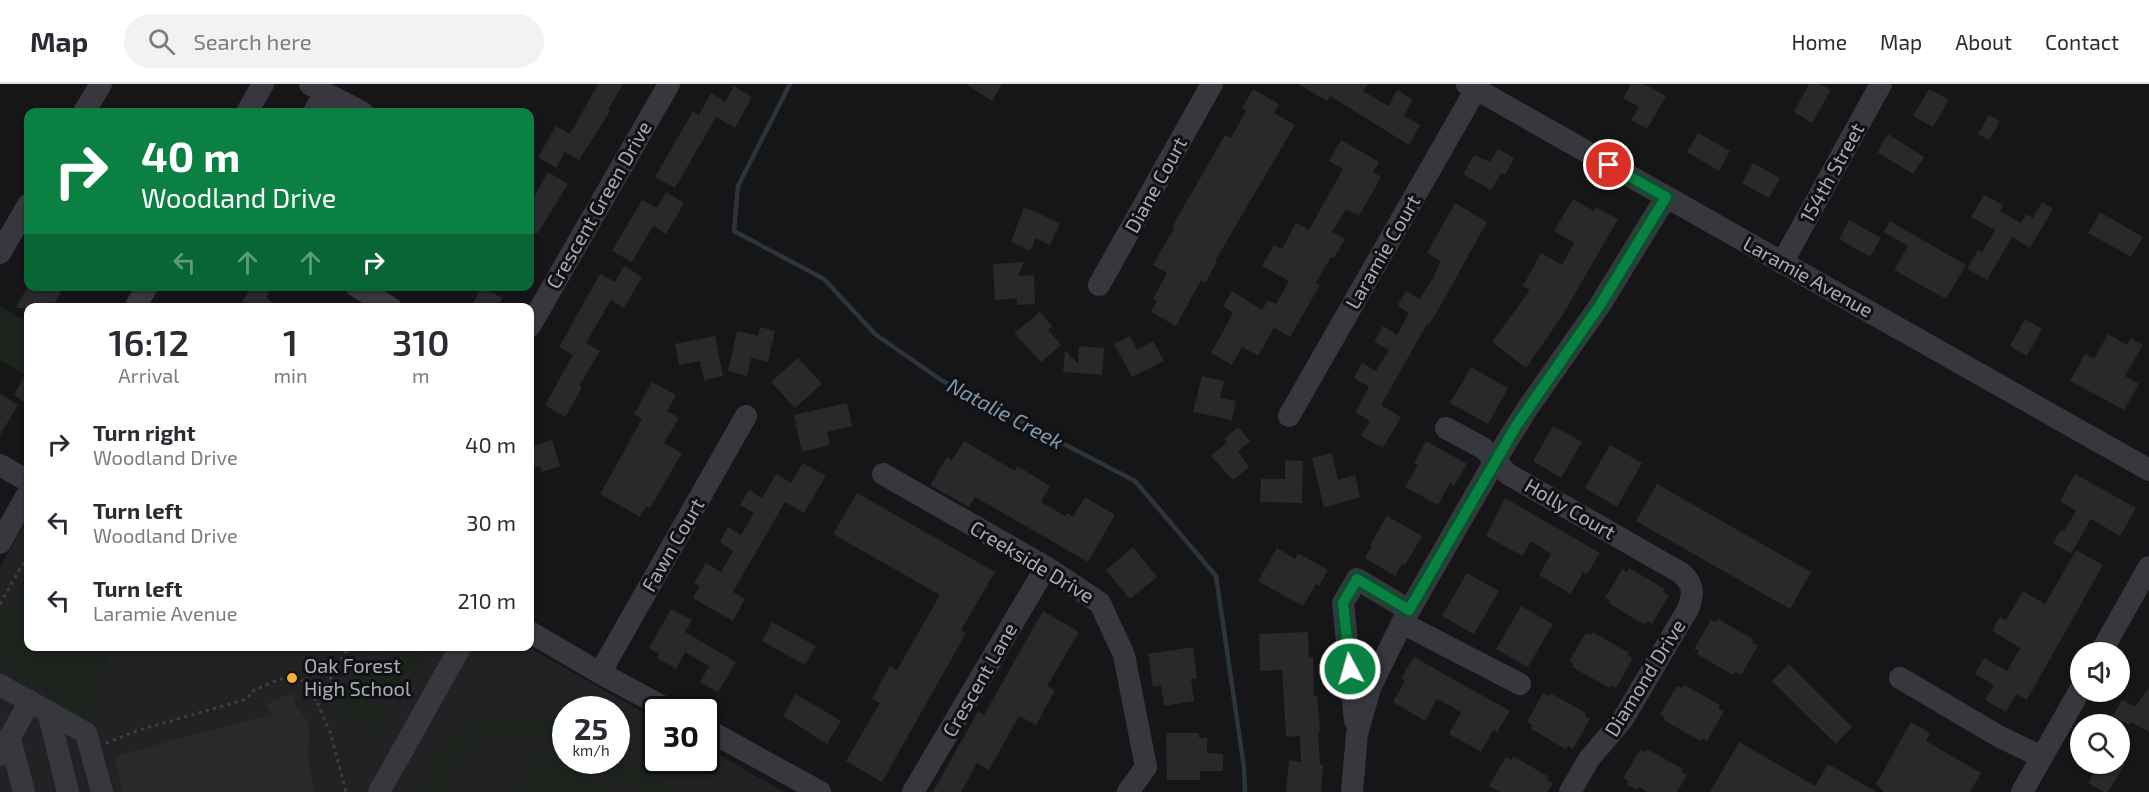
<!DOCTYPE html>
<html lang="en">
<head>
<meta charset="utf-8">
<style>
	:root { --surface:#fff; --page:#f2f2f3; --text:#2b2b33; --muted:#7c7c81; --line:#e1e1e2 }
	body { margin:0; font-family:"Exo 2",sans-serif; background:var(--page); color:var(--text); height:100vh; display:flex; flex-direction:column; font-size:22px; white-space:nowrap }
	* { box-sizing:border-box; margin:0 }
	p { font-size:20px; color:var(--muted) }
	.icon { flex:none; width:33px; height:33px; fill:none; stroke:currentColor; stroke-width:2; stroke-linecap:round; stroke-linejoin:round }
	.map { position:relative; flex:1; overflow:hidden }
	.drawer { position:absolute; left:24px; top:219px; width:510px; height:348px; display:flex; flex-direction:column; background:var(--surface); border-radius:12px; box-shadow:0 2px 4px #0004 }
	.drawer>* { flex:none }
	.guide { position:absolute; left:24px; top:24px; width:510px; height:183px; border-radius:12px; box-shadow:0 2px 4px #0004; background:#0b8043; color:#fff; overflow:hidden }
	.fabs { position:absolute; left:2070px; top:558px; display:grid; gap:12px }
	.fabs a { display:grid; place-items:center; width:60px; height:60px; border-radius:50%; background:var(--surface); box-shadow:0 2px 4px #0004; font-size:30px }
	.speed { position:absolute; left:552px; top:612px; display:flex; gap:12px; font-size:30px; font-weight:700; text-align:center }
	.speed>* { display:grid; place-content:center; width:78px; height:78px; border-radius:50%; background:var(--surface); box-shadow:0 2px 4px #0004; line-height:1 }
	.speed small { font-size:15px; font-weight:400 }
	.speed .limit { border:3px solid #111; border-radius:9px; background:#fff; color:#111 }
	.pin { position:absolute; display:grid; place-items:center; width:51px; height:51px; color:#fff; margin:-26px; border:3px solid #fff; border-radius:50%; box-shadow:0 2px 6px #0007 }
	.me { position:absolute; width:66px; margin:-33px; rotate:354deg; stroke-linejoin:round; filter:drop-shadow(0 0 4px #0008) }
	.turn { display:flex; align-items:center; gap:21px; height:126px; padding:0 18px; font-size:27px }
	.turn .icon { width:78px; height:78px; stroke-width:2.5 }
	.turn b { display:block; font-size:42px; line-height:51px }
	.lanes { display:flex; align-items:center; height:57px; padding:0 18px; background:#0003; justify-content:center; gap:30px; direction:ltr }
	.lanes .off { opacity:.35 }
	.eta { display:flex; justify-content:space-evenly; align-items:center; height:102px; text-align:center }
	.eta b { font-size:36px; font-weight:600; line-height:42px }
	ul { padding:0; list-style:none }
	li { display:flex; align-items:center; gap:18px; height:78px; padding:0 18px }
	li div { flex:1 }
	li b { display:block; font-size:22px }
	li em { font-style:normal }
	header { display:flex; align-items:center; gap:36px; box-sizing:border-box; height:84px; padding:0 30px; background:var(--surface); border-bottom:2px solid var(--line) }
	header strong { font-size:28px }
	nav { display:flex; gap:33px; margin-inline-start:auto; font-size:21px }
	.search { width:420px; height:54px; background:var(--page); display:flex; align-items:center; gap:15px; box-sizing:border-box; padding:0 21px; border-radius:33px; color:var(--muted); font-size:22px }
	.map>svg:first-child { display:block }
</style>
</head>
<body>
<header>
<strong>Map</strong>
<div class="search"><svg class="icon" aria-label="search" viewBox="0 0 24 24"><circle cx="10" cy="10" r="6"/><path d="M15 15l6 6"/></svg>Search here</div>
<nav><a>Home</a><a>Map</a><a>About</a><a>Contact</a></nav>
</header>
<div class="map">
<svg width="2149" height="708" viewBox="0 0 2149 708">
	<rect width="100%" height="100%" fill="#161618"/>
	<!-- built -->
	<path fill="#222225" fill-rule="evenodd" d="M28 433V562L528 563 655 635 656 676H706L707 664 784 708H0V483ZM566 626H616V676H566Z"/>
	<!-- green -->
	<path fill="#1c231d" d="M0 222 28 238V292L0 276Z
		M28 488V562L109 563C110 588 96 612 85 634L0 579V537Z
		M369 563H414L428 570 416 592 368 565Z
		M363 573 411 600 399 622 351 594Z
		M347 602 395 629 383 651 335 624Z
		M503 629C526 628 546 632 565 644V666C554 659 541 652 527 650 488 643 452 671 444 708H423C430 664 462 638 503 629Z
		M540 667 613 708H517Z
		M617 673 679 708H640L584 677 616 676Z"/>
	<g fill="none" stroke-linecap="round" stroke-linejoin="round">
		<!-- stream -->
		<path stroke="#2c353c" stroke-width="4.5" d="M790 0 738 102 734 147 824 195 875 250 941 296 1135 397 1216 492 1244 683 1245 708"/>
	</g>
	<!-- building -->
	<path fill="#29292c" d="M598 0H623L608 26 610 27 579 76 565 68 556 84 538 73 556 42 570 50Z
		M966 0H1002L992 17Z
		M1298 0H1368L1363 7 1388 22 1397 6 1413 16 1404 32 1420 41 1409 61 1330 12 1327 17Z
		M1631 0H1644L1666 12 1647 45 1631 36 1639 23 1623 14Z
		M1809 0H1820L1831 6 1812 39 1794 28Z
		M734 2 752 13 735 44 716 33 675 104 655 93 693 27 699 31 711 9 725 18Z
		M1253 5 1279 20 1274 29 1295 41 1215 177 1217 178 1205 199 1201 196 1176 242 1151 228 1157 217 1153 215 1167 189 1153 181 1174 144 1172 143 1225 51 1231 54 1246 27 1242 24Z
		M1929 5 1949 16 1933 43 1913 32Z
		M1989 31 2000 37 1989 56 1978 50Z
		M1698 49 1730 67 1719 87 1687 68Z
		M1888 50 1924 73 1913 90 1877 68Z
		M1341 56 1379 78 1373 88 1381 93 1359 132 1346 125 1332 148 1345 155 1334 174 1331 173 1316 198 1320 201 1290 253 1274 244 1258 272 1242 263 1232 281 1211 269 1233 229 1223 222 1232 207 1262 226 1268 216 1276 220 1289 197 1262 182 1274 161 1282 165 1296 139 1309 146 1343 85 1329 77Z
		M1498 65 1514 74 1505 91 1501 89 1491 106 1463 90 1474 71 1490 78Z
		M1753 79 1780 94 1769 114 1742 99Z
		M548 88 568 100 537 150 530 145V120Z
		M666 108 684 119 666 150 653 142 632 178 612 167 642 116 657 124Z
		M1984 111 2003 121 2000 127 2021 139 2026 130 2033 134 2042 118 2053 125 2030 164 2012 153 1987 196 1967 185 1978 166 1982 168 1995 146 1971 133Z
		M1573 115 1594 127 1596 123 1618 135 1562 232 1526 284 1492 258 1530 206 1523 202 1541 169 1562 181 1574 159 1554 147Z
		M1455 119 1487 138 1447 210 1429 241 1427 240 1381 321 1401 333 1383 364 1361 352 1370 337 1355 328 1369 303 1354 294 1362 279 1376 287 1389 266 1374 258 1383 242 1397 251 1409 229 1397 222 1406 207 1420 215 1433 194 1441 177 1427 169Z
		M1024 123 1060 139 1050 161 1036 154 1030 167 1011 158Z
		M2100 128 2143 153 2131 173 2088 149Z
		M1849 136 1881 154 1870 173 1839 155Z
		M1890 137 1966 181 1946 215 1894 186 1908 162 1884 148Z
		M1024 178 1018 192 1034 191 1035 220 1017 221V214L995 216 993 180Z
		M624 182 642 193 624 224 611 216 586 259 600 267 579 302 582 304 565 333 545 321 573 271 559 263 600 190 615 198Z
		M28 202H64L52 224H16Z
		M251 202H272L266 214 282 224H239Z
		M482 203 502 214 497 224H470Z
		M1040 228 1052 242 1048 246 1061 261 1041 278 1014 249Z
		M2025 235 2042 245 2027 272 2010 262Z
		M760 243 775 247 768 278 751 274 747 292 728 287 737 247 758 252Z
		M2108 250 2127 261 2131 254 2143 261 2125 292 2139 300 2124 326 2070 297 2085 270 2094 275Z
		M715 252 723 292 704 296 700 277 679 281 675 260Z
		M1130 252 1137 266 1153 257 1164 277 1132 293 1114 260Z
		M1079 262 1104 264 1102 291 1063 288 1065 266 1078 280Z
		M798 274 822 300 795 324 771 298Z
		M1471 283 1508 304 1488 340 1450 319Z
		M28 285V320L14 311Z
		M1202 292 1224 297 1220 314 1236 317 1232 336 1193 328Z
		M652 298 676 311 667 327 679 334 664 359 682 369 650 424 646 422 640 433 600 410 642 335 634 330Z
		M0 310 18 321 0 351Z
		M847 319 852 342 827 348 830 361 802 368 794 331Z
		M1553 342 1582 358 1561 394 1533 377Z
		M1238 343 1250 357 1238 367 1249 383 1233 396 1211 372 1227 358 1224 355Z
		M552 356 560 382 542 388 540 382 530 386V363Z
		M964 357 1015 387 1017 382 1050 402 1041 418 1065 432 1067 429 1073 433 1085 413 1115 431 1088 478 975 413 969 423 930 401 947 373 952 376Z
		M1426 357 1467 380 1454 402 1450 399 1438 421 1405 403 1418 381 1414 379Z
		M1610 361 1642 379 1617 423 1585 404Z
		M1332 369 1338 396 1355 391 1360 413 1324 424 1312 374Z
		M1285 376 1303 377 1302 419 1260 418 1261 395H1285Z
		M803 379 826 392 804 429 785 418 733 508 745 515 733 537 693 514 700 502 694 499 706 479 721 488 733 467 720 458 728 443 741 451 754 429 740 421 749 406 762 414 776 390 791 399Z
		M2075 390 2136 424 2120 452 2091 435 2071 470 2053 459 2061 446 2064 447 2076 427 2060 417Z
		M1657 400 1811 488 1790 525 1636 437Z
		M857 409 995 488 961 546 966 549 882 698 846 677 880 619 872 615 890 582 897 586 940 511 833 450Z
		M1505 414 1600 469 1587 490 1583 488 1571 510 1539 491 1551 470 1531 457 1522 472 1486 452Z
		M1387 432 1422 452 1405 481 1402 480 1395 492 1365 474 1372 462 1370 461Z
		M1133 463 1157 493 1130 515 1106 486Z
		M1277 464 1295 475 1298 469 1328 486 1319 502 1316 500 1303 522 1258 497Z
		M2076 466 2103 481 2027 616 2016 610 2006 628 1985 616 1994 601 1975 590 1984 574 2007 587 2020 564 1992 547 2000 533 2006 536 2023 507 2045 520Z
		M1629 484 1665 505 1663 508 1669 511 1652 540 1647 537 1645 540 1633 534 1609 519 1610 516 1605 514 1622 485 1627 488Z
		M1467 489 1499 507 1474 550 1442 532Z
		M1521 522 1553 540 1528 583 1496 565Z
		M671 525 692 536 685 548 736 578 718 608 700 598 709 582 685 568 676 585 657 574 659 570 649 564Z
		M1043 527 1079 548 1047 602 1055 606 1036 641 1019 632 989 686 977 679 961 708H933L978 627 984 631Z
		M1718 535 1754 556 1752 558 1758 562 1741 591 1735 588 1734 591 1722 585 1697 570 1699 567 1694 565 1711 536 1716 538Z
		M772 538 816 562 805 581 762 557Z
		M1308 548 1309 573H1313L1314 612 1317 611 1320 648 1318 649 1320 681H1323L1321 708H1286L1289 676 1301 678 1300 652 1286 653 1282 586 1260 587 1259 550Z
		M1593 548 1629 569 1627 571 1633 574 1616 604 1610 601 1609 604 1572 583 1574 580 1569 577 1586 549 1591 551Z
		M1193 563 1197 594 1191 595 1194 617 1164 622 1161 601 1153 603 1148 570Z
		M1414 573 1510 627 1497 648 1493 646 1481 668 1449 650 1461 628 1449 621 1437 615 1425 637 1393 618 1405 597 1401 594Z
		M1789 580 1852 643 1836 660 1772 597Z
		M1684 601 1720 621 1718 624 1724 627 1707 657 1702 654 1700 657 1664 636 1665 633 1660 630 1677 602 1682 604Z
		M2149 603V648L2131 638 2129 641 2113 632 2122 616 2135 623Z
		M292 609 297 623 308 637 310 651 307 666 314 708H122L114 672 272 630 266 620Z
		M1543 609 1548 612 1550 609 1586 629 1585 632 1590 635 1573 665 1568 662 1566 665 1555 659 1530 644 1532 641 1527 638Z
		M796 610 841 637 827 660 783 632Z
		M1911 638 1930 649 1926 657 1981 689 1970 708H1884L1876 700Z
		M1166 649H1199V654H1207V669L1223 670V687H1200V696H1167Z
		M1739 658 1815 702 1828 680 1877 708H1710Z
		M1647 665 1683 685 1681 688 1687 691 1677 708H1647L1639 703 1637 706 1626 700 1628 697 1623 694 1640 666 1645 668Z
		M1513 672 1549 693 1547 696 1553 699 1548 708H1500L1489 702 1506 673 1511 676Z
		M2099 680H2125L2108 708H2104L2088 699Z"/>
	<g fill="none" stroke-linecap="round" stroke-linejoin="round">
		<!-- path -->
		<path stroke="#3d3f44" stroke-width="3" stroke-dasharray="3 4.5" stroke-linecap="butt" d="M0 520 28 471
			M342 562 347 566 317 618 330 648 346 708
			M106 659 136 647 247 615 252 607 283 594 296 593 305 598 317 618"/>
		<!-- minor -->
		<path stroke="#37383d" stroke-width="22" d="M310 0 325 9 314 28
			M1467 0 2149 386
			M325 9 362 28
			M84 28 101 0
			M247 28 263 0
			M0 169 28 121
			M1782 179 1881 0
			M1099 201 1212 0
			M356 202 391 224
			M135 224 147 202
			M530 242 669 0
			M1289 332 1476 5
			M1446 344 1483 364 1508 390 1681 489C1694 500 1694 509 1688 525L1623 635 1589 675 1570 708
			M0 381 28 397
			M883 390 1046 483 1100 519 1124 571 1146 683 1128 708
			M0 459 28 409
			M1402 539 1520 600
			M530 548 600 589 669 626
			M2101 568 2149 483
			M600 589 746 332
			M1900 594 2000 653 2042 673
			M0 601 86 649 102 708
			M48 627 68 708
			M1355 637 1343 519 1357 495 1409 526
			M706 645 820 708
			M10 655 24 708
			M0 671 30 617
			M379 708 461 562
			M913 708 1046 483
			M1352 708 1357 650 1370 604 1402 539 1496 375 1527 325 1600 221 1666 113
			M2022 708 2080 606"/>
	</g>
	<g fill="none" stroke-linecap="round" stroke-linejoin="round">
		<defs>
			<path id="route" d="M1350 585 1343 519 1357 495 1409 526 1516 342 1600 221 1666 113 1609 81"/>
		</defs>
		<!-- route casing -->
		<use href="#route" stroke="#07532c" stroke-width="15"/>
		<!-- route -->
		<use href="#route" stroke="#0b8043" stroke-width="10"/>
	</g>
	<!-- markers -->
	<circle fill="#f2b134" stroke="#111113" stroke-width="2" cx="292" cy="594" r="6"/>
	<g text-anchor="middle" stroke-width="6" stroke-linejoin="round" paint-order="stroke">
		<!-- street labels -->
		<g font-size="20" fill="#a8adb8" stroke="#111113">
			<text transform="translate(1832 89) rotate(-61)" y="7">154th Street</text>
			<text transform="translate(1156 101) rotate(-61)" y="7">Diane Court</text>
			<text transform="translate(599 121) rotate(-60)" y="7">Crescent Green Drive</text>
			<text transform="translate(1383 168) rotate(-60)" y="7">Laramie Court</text>
			<text transform="translate(1808 193) rotate(29)" y="7">Laramie Avenue</text>
			<text transform="translate(1570 425) rotate(30)" y="7">Holly Court</text>
			<text transform="translate(673 461) rotate(-60)" y="7">Fawn Court</text>
			<text transform="translate(1032 478) rotate(31)" y="7">Creekside Drive</text>
			<text transform="translate(1645 594) rotate(-58)" y="7">Diamond Drive</text>
			<text transform="translate(980 596) rotate(-60)" y="7">Crescent Lane</text>
		</g>
		<!-- poi labels -->
		<g font-size="20" fill="#a8adb8" stroke="#111113" text-anchor="start">
			<text x="304" y="589">Oak Forest<tspan x="304" dy="23">High School</tspan></text>
		</g>
		<!-- water labels -->
		<g font-size="21" font-style="italic" fill="#7f9bb3" stroke="#111113">
			<text transform="translate(1005 330) rotate(28)" y="7">Natalie Creek</text>
		</g>
	</g>
</svg>
<div class="fabs">
<a><svg class="icon" aria-label="sound" viewBox="0 0 24 24"><path d="M4 9h4l5-4v14l-5-4H4zM17 9q2 3 0 6"/></svg></a>
<a><svg class="icon" aria-label="search" viewBox="0 0 24 24"><circle cx="10" cy="10" r="6"/><path d="M15 15l6 6"/></svg></a>
</div>
<div class="speed"><div>25<small>km/h</small></div><div class="limit">30</div></div>
<div class="pin" style="left:1609px;top:81px;background:#d93025"><svg class="icon" aria-label="arrive" viewBox="0 0 24 24"><path d="M6 21V4h12l-3 4 3 4H6"/></svg></div>
<svg class="me" style="left:1350px;top:585px" viewBox="-20 -20 40 40"><circle r="17" fill="#0b8043" stroke="#fff" stroke-width="3"/><path d="M0-11L8 9 0 5-8 9z" fill="#fff"/></svg>
<div class="guide">
<div class="turn"><svg class="icon" aria-label="right" viewBox="0 0 24 24"><path d="M7 20v-9h11M14 6l5 5-5 5"/></svg><div><b>40 m</b>Woodland Drive</div></div>
<div class="lanes"><svg class="icon off" aria-label="left" viewBox="0 0 24 24"><path d="M17 20v-9H6M10 6l-5 5 5 5"/></svg><svg class="icon off" aria-label="ahead" viewBox="0 0 24 24"><path d="M12 20V5M6 11l6-6 6 6"/></svg><svg class="icon off" aria-label="ahead" viewBox="0 0 24 24"><path d="M12 20V5M6 11l6-6 6 6"/></svg><svg class="icon" aria-label="right" viewBox="0 0 24 24"><path d="M7 20v-9h11M14 6l5 5-5 5"/></svg></div>
</div>
<section class="drawer">
<div class="eta">
<div><b>16:12</b><p>Arrival</p></div>
<div><b>1</b><p>min</p></div>
<div><b>310</b><p>m</p></div>
</div>
<ul>
<li><svg class="icon" aria-label="right" viewBox="0 0 24 24"><path d="M7 20v-9h11M14 6l5 5-5 5"/></svg><div><b>Turn right</b><p>Woodland Drive</p></div><em>40 m</em></li>
<li><svg class="icon" aria-label="left" viewBox="0 0 24 24"><path d="M17 20v-9H6M10 6l-5 5 5 5"/></svg><div><b>Turn left</b><p>Woodland Drive</p></div><em>30 m</em></li>
<li><svg class="icon" aria-label="left" viewBox="0 0 24 24"><path d="M17 20v-9H6M10 6l-5 5 5 5"/></svg><div><b>Turn left</b><p>Laramie Avenue</p></div><em>210 m</em></li>
</ul>
</section>
</div>
</body>
</html>
